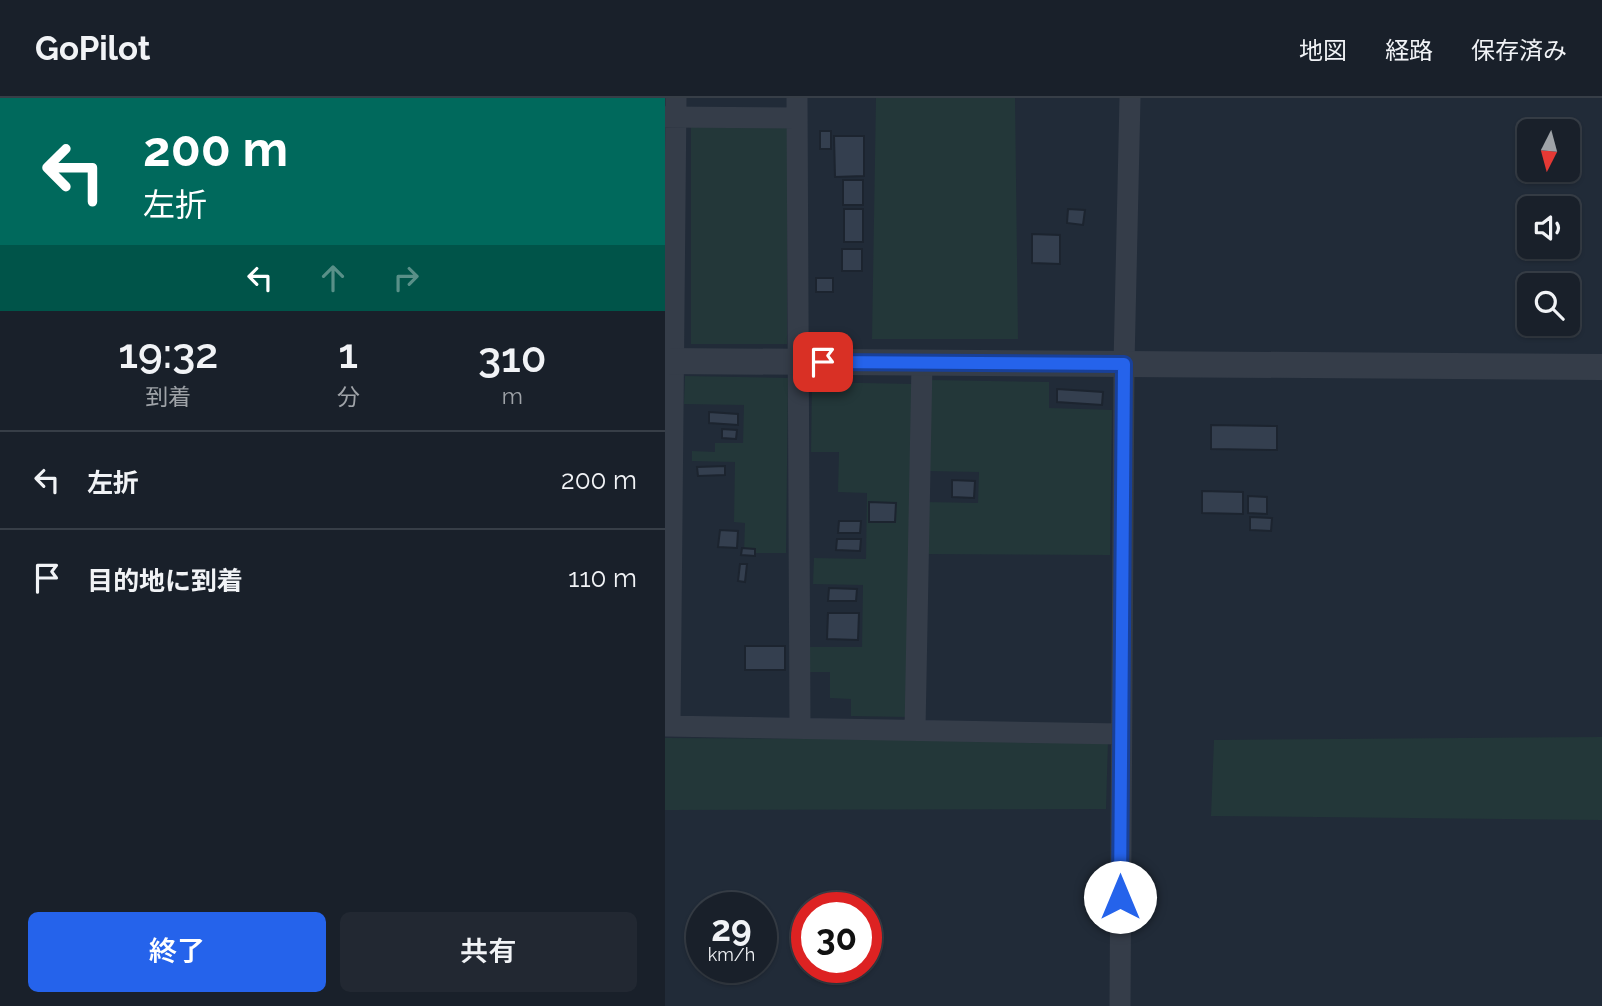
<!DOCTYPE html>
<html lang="ja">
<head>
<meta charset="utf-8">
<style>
	:root { --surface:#19202a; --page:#222832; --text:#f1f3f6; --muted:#9fa3a8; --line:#373e47; --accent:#2563eb }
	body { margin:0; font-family:Raleway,"Noto Sans JP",sans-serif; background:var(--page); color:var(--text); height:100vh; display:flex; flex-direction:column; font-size:26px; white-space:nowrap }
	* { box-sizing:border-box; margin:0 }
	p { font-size:23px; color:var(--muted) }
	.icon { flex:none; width:38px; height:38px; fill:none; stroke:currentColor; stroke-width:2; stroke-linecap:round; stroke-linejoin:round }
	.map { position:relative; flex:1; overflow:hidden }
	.side { display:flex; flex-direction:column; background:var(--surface); width:665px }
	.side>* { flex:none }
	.guide { background:#00695c; color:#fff; overflow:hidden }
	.needle { width:46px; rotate:186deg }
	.fabs { position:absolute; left:852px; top:21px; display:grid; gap:14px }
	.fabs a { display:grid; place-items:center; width:63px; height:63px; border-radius:10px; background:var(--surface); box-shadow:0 2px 5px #0004,0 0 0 2px var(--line); font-size:35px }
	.speed { position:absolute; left:21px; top:794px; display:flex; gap:14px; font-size:35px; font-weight:700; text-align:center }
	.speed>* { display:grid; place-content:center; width:91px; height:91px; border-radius:50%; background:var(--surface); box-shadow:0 2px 5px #0004,0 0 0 2px var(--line); line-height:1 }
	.speed small { font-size:18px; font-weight:400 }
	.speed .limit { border:10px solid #d22; background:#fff; color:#111 }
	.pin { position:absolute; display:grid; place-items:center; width:60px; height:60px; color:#fff; margin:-30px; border-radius:14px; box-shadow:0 4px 10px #0006 }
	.me { position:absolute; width:77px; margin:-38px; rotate:0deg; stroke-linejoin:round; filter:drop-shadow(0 0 5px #0008) }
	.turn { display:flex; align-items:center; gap:24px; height:147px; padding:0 28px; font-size:32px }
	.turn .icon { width:91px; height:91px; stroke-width:2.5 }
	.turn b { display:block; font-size:49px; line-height:60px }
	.lanes { display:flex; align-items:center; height:66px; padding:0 28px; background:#0003; justify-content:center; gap:35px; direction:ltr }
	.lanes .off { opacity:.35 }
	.eta { display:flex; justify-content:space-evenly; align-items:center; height:119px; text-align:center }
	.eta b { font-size:42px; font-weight:600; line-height:49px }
	.action { display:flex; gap:14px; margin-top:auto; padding:14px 28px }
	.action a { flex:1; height:80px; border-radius:10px; background:var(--accent); color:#fff; font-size:28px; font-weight:600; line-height:80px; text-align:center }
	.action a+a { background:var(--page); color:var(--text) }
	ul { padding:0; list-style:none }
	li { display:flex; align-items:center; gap:21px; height:98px; padding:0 28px; border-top:2px solid var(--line) }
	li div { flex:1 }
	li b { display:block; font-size:26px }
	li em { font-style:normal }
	header { display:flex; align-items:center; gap:42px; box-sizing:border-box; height:98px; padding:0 35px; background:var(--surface); border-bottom:2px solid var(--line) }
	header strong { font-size:33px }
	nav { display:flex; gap:38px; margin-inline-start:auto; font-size:24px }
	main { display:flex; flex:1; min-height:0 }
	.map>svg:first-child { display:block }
</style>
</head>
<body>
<header>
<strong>GoPilot</strong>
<nav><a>地図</a><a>経路</a><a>保存済み</a></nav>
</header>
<main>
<section class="side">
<div class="guide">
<div class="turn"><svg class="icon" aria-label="left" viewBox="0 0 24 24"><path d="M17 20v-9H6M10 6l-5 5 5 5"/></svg><div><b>200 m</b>左折</div></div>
<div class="lanes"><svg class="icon" aria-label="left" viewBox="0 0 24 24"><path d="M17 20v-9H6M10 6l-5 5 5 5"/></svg><svg class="icon off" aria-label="ahead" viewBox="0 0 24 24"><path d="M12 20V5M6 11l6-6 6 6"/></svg><svg class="icon off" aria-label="right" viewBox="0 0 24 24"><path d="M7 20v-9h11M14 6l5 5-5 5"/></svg></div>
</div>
<div class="eta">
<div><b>19:32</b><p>到着</p></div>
<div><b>1</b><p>分</p></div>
<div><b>310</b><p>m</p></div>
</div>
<ul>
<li><svg class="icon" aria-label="left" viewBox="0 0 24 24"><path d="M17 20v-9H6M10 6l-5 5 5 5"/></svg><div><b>左折</b></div><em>200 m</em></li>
<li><svg class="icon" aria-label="arrive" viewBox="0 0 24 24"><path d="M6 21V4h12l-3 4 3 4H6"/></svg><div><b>目的地に到着</b></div><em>110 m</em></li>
</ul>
<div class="action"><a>終了</a><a>共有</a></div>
</section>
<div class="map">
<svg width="937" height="908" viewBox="0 0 937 908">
	<rect width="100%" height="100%" fill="#212b38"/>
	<!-- green -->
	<path fill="#233739" d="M211 0H350L353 241H207Z
		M26 25 122 26V246H26Z
		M20 278 123 280 121 455H79L80 425 69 424 70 364 27 363V353L50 354V345H78L79 307 19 306Z
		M265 282 384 284V310L447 312 445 457 258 456 259 404 313 405 314 374 263 373Z
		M147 284 248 286 243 619 186 618V601L165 600V574H144L145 549H197L198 487 148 486 149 460 201 461 202 395 173 394 174 354H146Z
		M937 639V722L546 718 549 642Z
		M0 640 443 642 441 711 0 712Z"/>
	<!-- building -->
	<path fill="#343f4f" stroke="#1c242f" stroke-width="2" d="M155 33H166V51H155Z
		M169 38H199V78L170 79Z
		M178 82H198V107H178Z
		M179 111H198V144H179Z
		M403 111 420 112 418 127 402 125Z
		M367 136 395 137V166L367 165Z
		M177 151H197V173H177Z
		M151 180H168V194H151Z
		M392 291 438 294 437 307 392 304Z
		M44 314 73 316V327L44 325Z
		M546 327 612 328V352L546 351Z
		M57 331 72 332 71 341 57 340Z
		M60 368V377L33 378 32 369Z
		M287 382 310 383 309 400 287 399Z
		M537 393 578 394V416L537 415Z
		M583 398 602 399V416L583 415Z
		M204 404 231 405 230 424H204Z
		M585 419 607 420 606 433 585 432Z
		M174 423H196L195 435H173Z
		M55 432 73 433 72 450 53 449Z
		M172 441H196L195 453 171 452Z
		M77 450 90 451V458L76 457Z
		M75 466H82L80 484 73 483Z
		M164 490 192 491 191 503H163Z
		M163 515H194L193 542 162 541Z
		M80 548H120V572H80Z"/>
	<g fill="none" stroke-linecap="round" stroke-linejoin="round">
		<!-- minor -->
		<path stroke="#353d49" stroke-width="21" d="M132 0 135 630
			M0 19 132 20
			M0 628 456 636
			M5 628 11 0
			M250 632 257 265
			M455 908 459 266 465 0"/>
		<!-- tertiary -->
		<path stroke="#353d49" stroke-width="26" d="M0 263 937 269"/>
	</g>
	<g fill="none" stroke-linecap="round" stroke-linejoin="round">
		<defs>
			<path id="route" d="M158 264 459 266 455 799"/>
		</defs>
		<!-- route casing -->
		<use href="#route" stroke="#184099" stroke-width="18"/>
		<!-- route -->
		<use href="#route" stroke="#2563eb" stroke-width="12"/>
	</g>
</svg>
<div class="fabs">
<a><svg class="needle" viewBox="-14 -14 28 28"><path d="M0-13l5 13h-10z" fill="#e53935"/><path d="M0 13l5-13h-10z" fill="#9fa3a8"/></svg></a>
<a><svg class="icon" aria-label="sound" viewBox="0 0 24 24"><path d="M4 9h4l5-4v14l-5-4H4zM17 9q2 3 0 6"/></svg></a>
<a><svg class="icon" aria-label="search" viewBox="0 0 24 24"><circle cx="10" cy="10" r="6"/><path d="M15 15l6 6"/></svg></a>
</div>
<div class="speed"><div>29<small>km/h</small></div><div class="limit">30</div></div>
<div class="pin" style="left:158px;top:264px;background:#d93025"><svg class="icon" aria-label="arrive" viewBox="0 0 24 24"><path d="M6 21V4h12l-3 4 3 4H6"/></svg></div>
<svg class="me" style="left:455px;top:799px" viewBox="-20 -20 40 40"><circle r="19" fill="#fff"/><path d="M0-13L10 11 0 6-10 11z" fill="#2563eb"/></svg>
</div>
</main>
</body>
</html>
